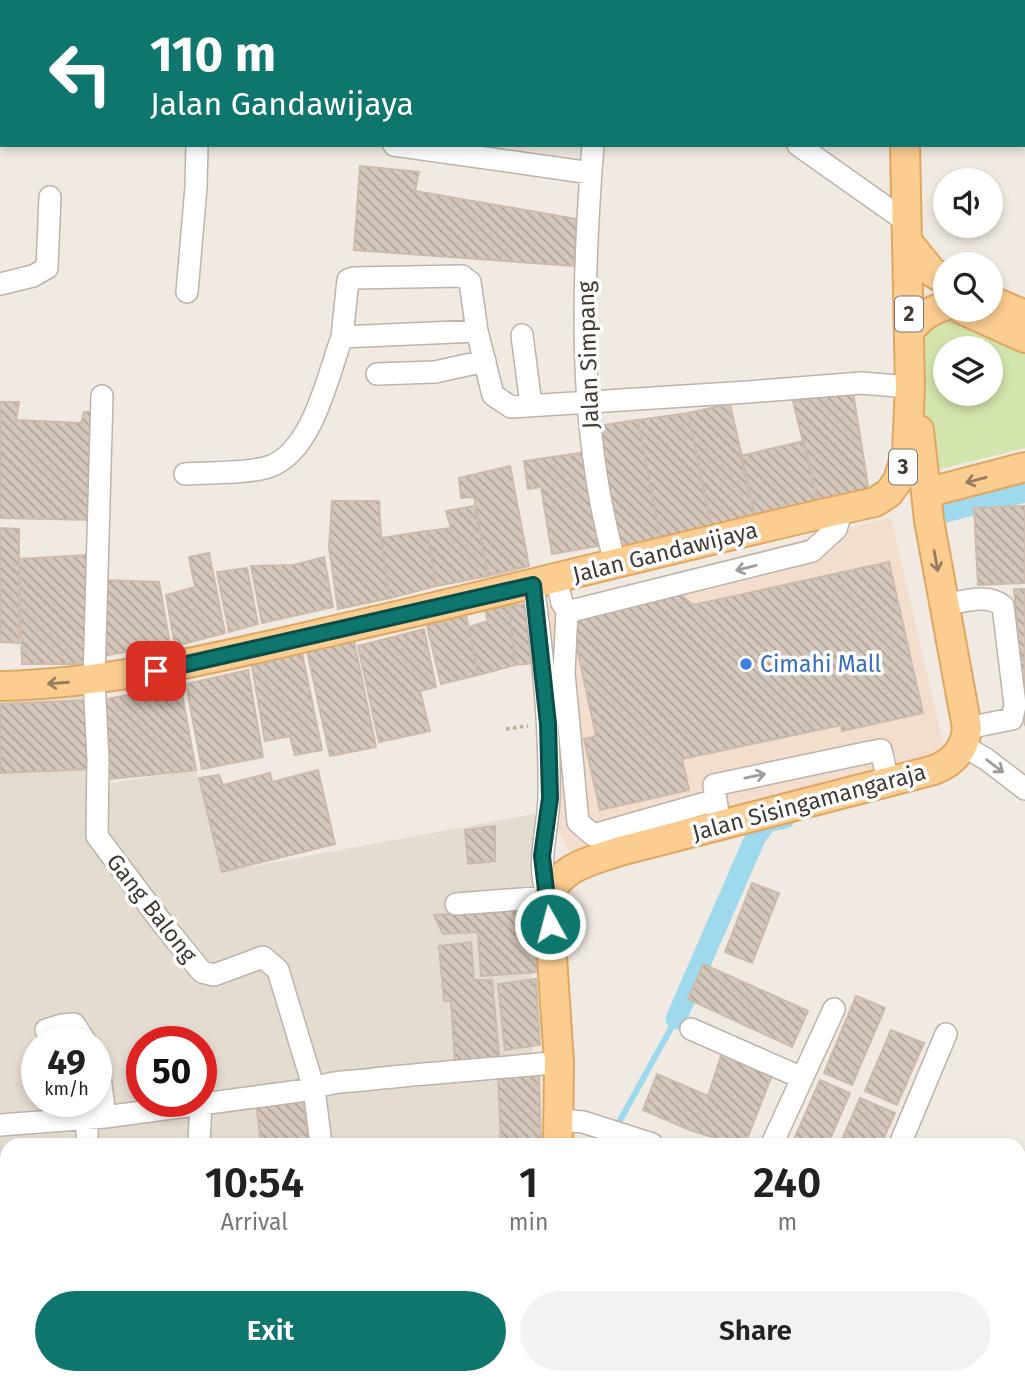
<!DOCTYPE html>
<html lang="en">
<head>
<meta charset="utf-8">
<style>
	:root { --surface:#fff; --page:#f2f2f2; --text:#222; --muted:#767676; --accent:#0f766e }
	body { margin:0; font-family:"Fira Sans",sans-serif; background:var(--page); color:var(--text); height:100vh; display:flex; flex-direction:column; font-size:26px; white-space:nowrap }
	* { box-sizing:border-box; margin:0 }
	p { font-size:23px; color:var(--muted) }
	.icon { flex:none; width:38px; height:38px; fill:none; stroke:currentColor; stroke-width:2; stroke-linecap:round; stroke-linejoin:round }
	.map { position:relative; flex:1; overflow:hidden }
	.sheet { position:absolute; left:0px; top:1138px; width:1026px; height:247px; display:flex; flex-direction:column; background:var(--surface); border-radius:21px 21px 0 0; box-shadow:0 4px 10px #0003 }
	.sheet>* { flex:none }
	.guide { position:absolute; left:0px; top:0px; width:1026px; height:147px; box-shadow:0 4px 10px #0003; background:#0f766e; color:#fff; overflow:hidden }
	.buttons { position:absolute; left:933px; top:168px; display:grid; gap:14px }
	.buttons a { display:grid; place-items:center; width:70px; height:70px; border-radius:50%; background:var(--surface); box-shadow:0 4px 10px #0003; font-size:35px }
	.speed { position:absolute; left:21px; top:1026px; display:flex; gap:14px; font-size:35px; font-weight:700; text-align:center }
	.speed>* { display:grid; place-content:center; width:91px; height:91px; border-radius:50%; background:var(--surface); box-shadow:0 4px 10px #0003; line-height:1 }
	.speed small { font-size:18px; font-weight:400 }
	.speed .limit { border:10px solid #d22; background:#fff; color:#111 }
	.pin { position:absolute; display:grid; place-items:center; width:60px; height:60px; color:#fff; margin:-30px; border-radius:14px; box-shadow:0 4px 10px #0006 }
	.me { position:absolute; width:77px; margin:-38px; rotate:353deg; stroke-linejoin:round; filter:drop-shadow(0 0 5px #0008) }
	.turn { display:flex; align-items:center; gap:24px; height:147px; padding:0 35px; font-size:32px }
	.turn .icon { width:91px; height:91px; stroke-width:2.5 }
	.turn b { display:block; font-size:49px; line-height:60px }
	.eta { display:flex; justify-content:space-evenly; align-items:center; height:119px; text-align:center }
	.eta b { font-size:42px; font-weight:600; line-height:49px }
	.action { display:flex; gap:14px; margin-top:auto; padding:14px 35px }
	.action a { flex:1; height:80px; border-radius:42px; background:var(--accent); color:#fff; font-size:28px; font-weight:600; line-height:80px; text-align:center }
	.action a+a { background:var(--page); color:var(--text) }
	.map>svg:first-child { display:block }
</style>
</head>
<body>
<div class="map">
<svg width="1025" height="1384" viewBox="0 0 1025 1384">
	<defs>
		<pattern id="building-back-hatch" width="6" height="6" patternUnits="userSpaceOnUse" patternTransform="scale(1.75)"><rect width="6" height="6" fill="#d5c7bb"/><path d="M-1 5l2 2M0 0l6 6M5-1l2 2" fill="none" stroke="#aea399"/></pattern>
	</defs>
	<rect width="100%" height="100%" fill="#f1eae2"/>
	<!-- residential -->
	<path fill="#e4dbd1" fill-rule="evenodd" d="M0 683H80L96 785 196 770 222 872 545 812 531 889 533 1144H7V1227H0ZM37 1041H96V1101H37ZM142 1041H201V1101H142Z
		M0 1244H7V1377H534V1384H0Z"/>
	<!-- commercial -->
	<path fill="#f3ddcd" d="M891 517 945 751 648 829 572 858 558 829 534 609Z"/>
	<!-- green -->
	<path fill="#d3e4ac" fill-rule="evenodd" d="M926 294 1025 342V448L928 472 919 428ZM945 348H990V394H945Z"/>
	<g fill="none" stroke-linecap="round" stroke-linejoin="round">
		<!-- stream -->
		<path stroke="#9fd9ed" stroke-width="6" d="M607 1144 676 1019"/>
		<!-- canal -->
		<path stroke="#9fd9ed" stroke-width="21" d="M941 513 1025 492
			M676 1019 756 836 767 822 785 818"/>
	</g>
	<!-- building -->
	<path fill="url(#building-back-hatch)" stroke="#ccbbac" stroke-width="2" d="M360 166 419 172 415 191 577 219 574 266 354 250Z
		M853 392 869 492 818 503 793 401Z
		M0 402H19L16 420 81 423 84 412H100L92 520 0 518Z
		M730 404 756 519 712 530 688 413Z
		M688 413 712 530 661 541 638 420Z
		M638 420 661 541 618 549 597 426Z
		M804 441 818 503 756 519 740 456Z
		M588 452 604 545 552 554 541 487 528 489 524 461Z
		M510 466 529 566 488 576 474 497 461 498 459 478Z
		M332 501H379L381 538 390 598 338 609 329 547Z
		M475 506 488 576 436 586 427 531 451 528 446 511Z
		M1025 506V583L978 585 974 508Z
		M0 528 19 529V643L0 642Z
		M427 531 436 586 390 598 381 538Z
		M209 553 225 633 175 646 166 595 195 587 189 557Z
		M87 555 88 664H22L19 559Z
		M324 557 333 607 262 623 251 566 294 565Z
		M889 562 923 713 842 731 841 725 682 759 689 790 600 810 584 739 596 736 570 615 676 591 693 605Z
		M247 568 258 624 229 632 217 572Z
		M100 580 159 582 170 644 102 656Z
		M1014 589H1025V726Z
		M528 604 535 663 515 665 509 606Z
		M509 606 515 665 478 675 469 627 488 621 485 610Z
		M466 615 478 675 441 684 427 626Z
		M424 629 436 687 420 691 430 731 379 742 358 646Z
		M354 641 376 747 330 756 307 651Z
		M302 653 322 750 295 755 290 736 265 741 252 666Z
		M248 670 263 757 202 769 186 684Z
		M180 684 196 770 101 780 103 700Z
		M91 700 92 769 0 773V704Z
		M318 770 335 844 222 872 199 778 219 775 223 785 270 773 272 782Z
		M495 826V861L468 864 465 830Z
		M752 883 779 893 752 963 725 952Z
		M539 908V972L481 976 478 932 443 934 434 915Z
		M471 942 474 980H492L499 1056 455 1062 451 1001H444L439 946Z
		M703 964 808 1011 792 1047 688 999Z
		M536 979 540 1045 505 1050 498 984Z
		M856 996 885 1008 852 1085 824 1073Z
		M891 1030 924 1043 897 1105 865 1091Z
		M723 1050 773 1073 745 1144H734L690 1130 643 1110 657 1074 708 1096Z
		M539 1074 541 1144H501L498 1075Z
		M820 1080 850 1093 828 1144H792Z
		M303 1095 308 1143 261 1144 256 1102Z
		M860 1098 895 1113 881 1144H840Z
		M0 1175 7 1176V1210H0Z
		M1018 1296 1025 1299V1332L1018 1329Z
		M240 1377H278L277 1384H239Z
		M297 1377H329V1384H297Z
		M334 1377H380V1384H334Z
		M392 1382 418 1383 392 1384Z"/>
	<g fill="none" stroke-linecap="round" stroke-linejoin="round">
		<defs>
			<path id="minor" d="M225 0 230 2
				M353 0 359 2
				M25 2 26 0
				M331 2V0
				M415 2V0
				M637 2V0
				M394 145 591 173
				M593 145C582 285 577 427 615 563
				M798 145 907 222
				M0 284 33 276 47 268 50 197
				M187 292 196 187 197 145
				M522 335 531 405
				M342 337 348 280 353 278 462 276 470 282 477 331
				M377 374 435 372 485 361
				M102 396 94 680 98 759 97 836 162 923 202 972 214 975 263 957 278 970 314 1089 321 1144
				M185 474C208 472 250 474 271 466 313 450 328 375 342 337L477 331 493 395 511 407 748 392 861 383 910 387
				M556 579 562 603 567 610 564 673 578 822 593 835 716 800
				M945 605C963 601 988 593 1003 606L1015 705 1012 719 967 728
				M567 610 571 611 812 551 836 529 842 510
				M963 746 986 759 1025 789
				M718 813 714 785 870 752 881 750 888 781
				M456 904 548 897C535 863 549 829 549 795 550 725 543 654 533 585
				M691 1029 802 1078
				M46 1030 62 1025 74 1024 85 1041
				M96 1068 100 1076 105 1117
				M87 1118V1144
				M560 1120 583 1122 652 1144
				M0 1125 105 1117 314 1089C332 1080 354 1082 373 1079 435 1072 497 1069 559 1062
				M199 1141 201 1105
				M772 1144 834 1009
				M900 1144 946 1034
				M0 1233H7
				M0 1250H7
				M1018 1363 1025 1366
				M698 1377 823 1384
				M46 1384 47 1377
				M165 1384V1377
				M293 1384 294 1378
				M965 1384 967 1377"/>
			<path id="major" d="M900 0V2
				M907 241 932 272 945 280
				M990 300 1025 315
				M963 310 1025 338
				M909 332C919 318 929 311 945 306
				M926 493 1025 467
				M0 686C119 683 233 654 349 627 525 587 699 541 875 502L889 493 898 480 907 452 910 387 905 145
				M558 1144 559 1062 548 897C561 866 591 861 620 851L934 770C954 762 965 749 967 728L929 520 919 430
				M550 1384 551 1377"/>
		</defs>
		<!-- minor casing -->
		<use href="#minor" stroke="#beb3a9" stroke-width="24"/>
		<!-- major casing -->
		<use href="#major" stroke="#dfa762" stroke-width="32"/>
		<!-- path -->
		<path stroke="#bdaa97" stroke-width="3.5" stroke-dasharray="3.5 3.5" stroke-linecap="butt" d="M506 729 528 726"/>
		<!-- minor -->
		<use href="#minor" stroke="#fff" stroke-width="21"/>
		<!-- major -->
		<use href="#major" stroke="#fbcd91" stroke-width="28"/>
	</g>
	<!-- one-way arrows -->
	<defs><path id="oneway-shaft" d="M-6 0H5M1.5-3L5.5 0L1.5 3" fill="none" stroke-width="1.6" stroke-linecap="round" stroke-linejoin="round" transform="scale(1.75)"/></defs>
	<g stroke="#957c5d">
		<use href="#oneway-shaft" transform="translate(976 480) rotate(165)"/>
		<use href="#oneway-shaft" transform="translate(936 561) rotate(80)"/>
		<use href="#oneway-shaft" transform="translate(58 683) rotate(176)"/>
	</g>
	<g stroke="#a09c99">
		<use href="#oneway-shaft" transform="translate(746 568) rotate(166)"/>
		<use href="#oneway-shaft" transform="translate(995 766) rotate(37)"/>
		<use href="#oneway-shaft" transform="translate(755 776) rotate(-12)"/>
	</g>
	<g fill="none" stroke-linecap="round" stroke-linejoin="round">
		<defs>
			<path id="route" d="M156 671 533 585 548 724 550 798 542 856 550 924"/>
		</defs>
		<!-- route casing -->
		<use href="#route" stroke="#0a4d48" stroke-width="18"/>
		<!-- route -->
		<use href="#route" stroke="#0f766e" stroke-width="12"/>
	</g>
	<!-- markers -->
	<circle fill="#3f7fe0" stroke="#fff" stroke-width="2.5" cx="746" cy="664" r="7"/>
	<g text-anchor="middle" stroke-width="7" stroke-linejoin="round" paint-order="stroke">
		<!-- shield labels -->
		<g fill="#fff" stroke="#7b7570" stroke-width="2">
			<rect x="895" y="296.5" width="28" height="35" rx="5"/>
			<rect x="889" y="449.5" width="28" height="35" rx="5"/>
		</g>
		<g font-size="21" font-weight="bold" fill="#423a33">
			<text x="909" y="321">2</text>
			<text x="903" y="474">3</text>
		</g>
		<!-- street labels -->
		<g font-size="23" fill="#423a33" stroke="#fff">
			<text transform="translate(588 355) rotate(-92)" y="8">Jalan Simpang</text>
			<text transform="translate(665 552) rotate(-14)" y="8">Jalan Gandawijaya</text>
			<text transform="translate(809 802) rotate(-15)" y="8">Jalan Sisingamangaraja</text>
			<text transform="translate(152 908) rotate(52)" y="8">Gang Balong</text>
		</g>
		<!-- shop labels -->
		<g font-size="23" fill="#366cbe" stroke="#fff" text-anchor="start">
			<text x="760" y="672">Cimahi Mall</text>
		</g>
	</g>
</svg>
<div class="buttons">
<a><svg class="icon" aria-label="sound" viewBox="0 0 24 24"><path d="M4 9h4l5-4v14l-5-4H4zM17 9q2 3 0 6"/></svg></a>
<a><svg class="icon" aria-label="search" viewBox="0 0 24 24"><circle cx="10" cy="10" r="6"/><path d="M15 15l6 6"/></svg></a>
<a><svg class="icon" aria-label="layers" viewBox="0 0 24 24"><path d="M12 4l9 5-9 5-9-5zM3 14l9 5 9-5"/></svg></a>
</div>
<div class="speed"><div>49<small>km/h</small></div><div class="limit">50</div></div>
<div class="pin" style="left:156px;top:671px;background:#d93025"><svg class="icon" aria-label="arrive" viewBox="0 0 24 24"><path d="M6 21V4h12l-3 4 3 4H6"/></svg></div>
<svg class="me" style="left:550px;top:924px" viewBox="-20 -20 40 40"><circle r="17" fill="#0f766e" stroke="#fff" stroke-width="3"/><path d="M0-11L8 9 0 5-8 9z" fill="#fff"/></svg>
<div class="guide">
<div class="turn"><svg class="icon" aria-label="left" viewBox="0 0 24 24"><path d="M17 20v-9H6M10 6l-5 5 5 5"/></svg><div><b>110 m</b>Jalan Gandawijaya</div></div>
</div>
<section class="sheet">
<div class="eta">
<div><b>10:54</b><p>Arrival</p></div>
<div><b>1</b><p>min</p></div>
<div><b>240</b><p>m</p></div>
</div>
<div class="action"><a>Exit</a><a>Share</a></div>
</section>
</div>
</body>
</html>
